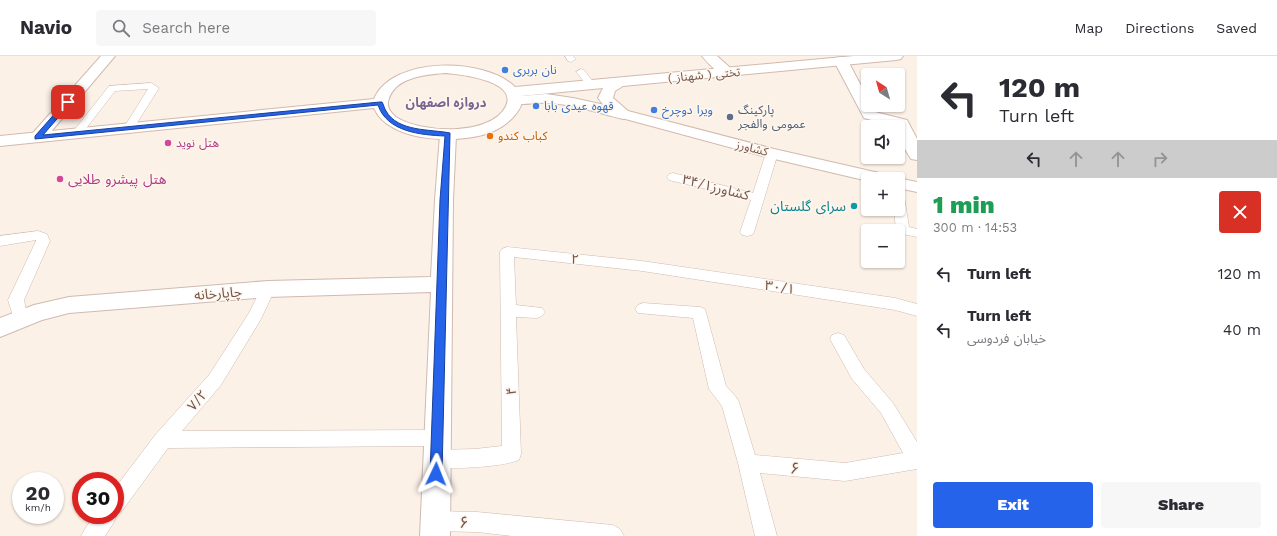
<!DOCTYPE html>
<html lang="en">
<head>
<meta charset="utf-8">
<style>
	body { margin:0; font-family:"Work Sans","Noto Sans Arabic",sans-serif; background:#f7f7f7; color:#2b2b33; height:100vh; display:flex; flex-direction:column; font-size:15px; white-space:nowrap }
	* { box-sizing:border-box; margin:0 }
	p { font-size:13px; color:#7c7c81 }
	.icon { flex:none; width:22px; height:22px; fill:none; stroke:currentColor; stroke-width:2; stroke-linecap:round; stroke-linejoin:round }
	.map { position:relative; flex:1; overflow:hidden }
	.panel { display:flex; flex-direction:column; background:#fff; width:360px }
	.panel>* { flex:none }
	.top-card { background:#fff; color:#2b2b33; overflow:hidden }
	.needle { width:26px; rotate:323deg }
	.controls { position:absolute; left:861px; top:12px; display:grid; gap:8px }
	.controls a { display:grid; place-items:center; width:44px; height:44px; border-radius:4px; background:#fff; box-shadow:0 1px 3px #0004; font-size:20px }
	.speed { position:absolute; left:12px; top:416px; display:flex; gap:8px; font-size:20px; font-weight:700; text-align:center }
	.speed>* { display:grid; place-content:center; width:52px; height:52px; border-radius:50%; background:#fff; box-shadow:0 1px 3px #0004; line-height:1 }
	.speed small { font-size:10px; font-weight:400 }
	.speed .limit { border:6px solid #d22; background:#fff; color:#111 }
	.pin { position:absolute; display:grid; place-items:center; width:34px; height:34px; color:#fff; margin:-17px; border-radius:8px; box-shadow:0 2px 6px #0006 }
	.me { position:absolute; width:44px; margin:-22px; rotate:2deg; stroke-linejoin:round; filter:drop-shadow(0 0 3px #0008) }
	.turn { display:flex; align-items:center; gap:14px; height:84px; padding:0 16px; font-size:18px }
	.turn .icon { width:52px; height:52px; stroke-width:2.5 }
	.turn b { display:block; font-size:28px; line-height:34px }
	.lanes { display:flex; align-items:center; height:38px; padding:0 16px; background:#0003; justify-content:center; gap:20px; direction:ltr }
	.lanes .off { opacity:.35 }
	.round { display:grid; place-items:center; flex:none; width:42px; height:42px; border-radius:4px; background:#f7f7f7 }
	.summary { display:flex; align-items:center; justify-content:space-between; height:68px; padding:0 16px }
	h1 { font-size:24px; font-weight:800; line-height:30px; color:#1e9e55 }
	.cta { display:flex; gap:8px; margin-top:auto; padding:8px 16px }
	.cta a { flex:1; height:46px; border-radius:4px; background:#2563eb; color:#fff; font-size:16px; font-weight:800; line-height:46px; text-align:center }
	.cta a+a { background:#f7f7f7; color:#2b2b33 }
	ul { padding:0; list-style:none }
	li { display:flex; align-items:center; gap:12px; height:56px; padding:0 16px }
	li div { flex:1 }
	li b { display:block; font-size:15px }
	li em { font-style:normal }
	header { display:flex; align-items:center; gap:24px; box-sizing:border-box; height:56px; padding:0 20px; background:#fff; border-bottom:1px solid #e1e1e2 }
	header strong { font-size:19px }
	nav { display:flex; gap:22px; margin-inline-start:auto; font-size:14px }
	.search { width:280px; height:36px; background:#f7f7f7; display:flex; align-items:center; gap:10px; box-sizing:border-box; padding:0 14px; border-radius:4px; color:#7c7c81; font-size:15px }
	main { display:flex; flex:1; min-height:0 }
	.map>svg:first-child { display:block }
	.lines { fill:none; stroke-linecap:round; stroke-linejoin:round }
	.lane-casing { stroke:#cfbab0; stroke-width:1 }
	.street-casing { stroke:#cfbab0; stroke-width:2 }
	.secondary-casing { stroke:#d2b9ae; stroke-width:2 }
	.lane { fill:#fff; fill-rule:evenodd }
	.street { fill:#fff; fill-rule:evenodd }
	.secondary { fill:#fff; fill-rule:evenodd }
	.route { fill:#2563eb; stroke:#184099 }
	.shop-dot { fill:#3f7fe0; stroke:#fef6ed; stroke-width:1.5 }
	.service-dot { fill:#5c6f8a; stroke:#fef6ed; stroke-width:1.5 }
	.food-dot { fill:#e8710a; stroke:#fef6ed; stroke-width:1.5 }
	.hotel-dot { fill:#d1479c; stroke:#fef6ed; stroke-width:1.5 }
	.culture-dot { fill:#0f9aa8; stroke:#fef6ed; stroke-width:1.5 }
	.labels { text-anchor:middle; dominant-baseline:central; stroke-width:3; stroke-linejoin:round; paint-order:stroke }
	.far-shop-label { font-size:12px; fill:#366cbe; stroke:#fef6ed; text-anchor:start }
	.far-street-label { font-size:12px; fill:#75554c; stroke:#fef6ed }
	.far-service-label { font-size:12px; fill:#4e5e75; stroke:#fef6ed; text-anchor:start }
	.far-food-label { font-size:12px; fill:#c56008; stroke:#fef6ed; text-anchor:start }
	.far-hotel-label { font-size:12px; fill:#b23c85; stroke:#fef6ed; text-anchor:start }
	.far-neighbourhood-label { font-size:13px; font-weight:bold; fill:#7c6491; stroke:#fef6ed }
	.hotel-label { font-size:14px; fill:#b23c85; stroke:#fef6ed; text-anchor:start }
	.street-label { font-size:14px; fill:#75554c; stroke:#fef6ed }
	.culture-label { font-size:14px; fill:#0d838f; stroke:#fef6ed; text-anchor:end }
	.near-street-label { font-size:17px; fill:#75554c; stroke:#fef6ed }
</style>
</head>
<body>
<header>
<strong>Navio</strong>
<div class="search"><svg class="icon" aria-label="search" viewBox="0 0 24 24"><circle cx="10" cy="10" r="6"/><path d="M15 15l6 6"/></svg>Search here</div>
<nav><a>Map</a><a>Directions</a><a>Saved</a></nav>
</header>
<main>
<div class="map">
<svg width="917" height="480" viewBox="0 0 917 480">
	<rect width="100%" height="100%" fill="#fcf1e7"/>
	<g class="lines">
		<defs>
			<path id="lane" d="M565,0H573L576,3L571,6L568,5Z
				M581,13L584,14L594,27L596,29L594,31H588L578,18L576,16Z
				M151,27L159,32L132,75H124L123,73L148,33L115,35L81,79H73L72,77L109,30Z
				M772,94L776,95L778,97L754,176L752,179L747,180L742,179L740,176L751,144L669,124L667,121L669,118L673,117L753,137L766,97L768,95Z
				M898,136L902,137L904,140L909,171L917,173V181L898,177L896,174L894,153H898Z
				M38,175L47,178L50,185L24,244L28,262L25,266L20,268L15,266L8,244L36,185V184L0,190V180Z
				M507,191L642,205L895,242L917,248V260L895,254L642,215L514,201L516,249L542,252L545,256L542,260L537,262L516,261L521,398L519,404C502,411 445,415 429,409L426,403L429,397L436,394L475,393L502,390L500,196L502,193Z
				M268,228L273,229L275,233L261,263L221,329L182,375L437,374L444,376L446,382L444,388L437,390L168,392L122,455L117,457L114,466L105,480H81L85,473L94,459H115V432L156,378L209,319L249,257L263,229Z
				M643,247L700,251L705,253L726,330L736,341L739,346L755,399L845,407L903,397L881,357L852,323L830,283L832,279L838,277L844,279L864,313L893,347L917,386V413L845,425L760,417L777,480H755L738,407L722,350L709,333L693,262L638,257L635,253L638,249Z
				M435,455L477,456L613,469L620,473L624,480H512L477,476L435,475L428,472L425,465L428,458Z"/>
			<path id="street" d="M101,0H115L44,84L38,86L32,84L30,81L32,78Z
				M702,0H717L736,17L734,20C723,23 709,9 702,0Z
				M841,1L846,2L848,5L868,43V49H871L875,56L907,64L917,83V104L911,103C905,94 898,81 898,71L864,62L834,5L836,2Z
				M546,38L573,42L623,53L628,55L631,58L628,61L623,63C598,57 573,48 547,47C535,46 522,50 510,47L508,44L510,41Z
				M448,74L454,76L456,79L453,144L450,480H420L431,236L268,241L69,257L42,264L0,281V262L34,249L69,241L268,225L431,221L435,144L440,79L442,76Z"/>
			<path id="secondary" d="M854,0H903L901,3L896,4L623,30L615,35L613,42L628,55L774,93L888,119L891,123H868V125L766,101L618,61L605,51L598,42L603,32L521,40C523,48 520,53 515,59C510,65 504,70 496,74C466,89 389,88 374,52L0,90V80L374,43C392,0 485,1 515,31ZM444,17C458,18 518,24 506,50C491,81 420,77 396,61C391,57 387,52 388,46C393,21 425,19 444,17Z
				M898,122L917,126V136L898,132V123H893Z"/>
		</defs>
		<use href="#lane" class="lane-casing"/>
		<use href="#street" class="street-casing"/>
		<use href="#secondary" class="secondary-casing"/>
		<use href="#lane" class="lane"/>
		<use href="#street" class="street"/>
		<use href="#secondary" class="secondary"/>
	</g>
	<path class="route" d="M68,44L70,45V48L43,79L380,46H382C384,49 384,52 386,55C398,76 430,73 450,77L442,418L440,422L436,423L432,422L430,418L440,144L445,80C421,79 387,76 378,49L35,83V80L66,45Z"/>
	<g class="shop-dot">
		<circle cx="505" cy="14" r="4"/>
		<circle cx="536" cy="50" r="4"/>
		<circle cx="654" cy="54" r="4"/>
	</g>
	<circle class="service-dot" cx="730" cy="61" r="4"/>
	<circle class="food-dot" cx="490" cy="80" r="4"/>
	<g class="hotel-dot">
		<circle cx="168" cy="87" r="4"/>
		<circle cx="60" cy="123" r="4"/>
	</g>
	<circle class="culture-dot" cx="854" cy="150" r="4"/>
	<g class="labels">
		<g class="far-shop-label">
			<text x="513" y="14">نان بربری</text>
			<text x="544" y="50">قهوه عیدی بابا</text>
			<text x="662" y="54">ویرا دوچرخ</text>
		</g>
		<g class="far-street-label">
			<text transform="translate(704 19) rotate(-5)">تختی ( شهناز )</text>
			<text transform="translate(752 92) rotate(14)">کشاورز</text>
		</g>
		<g class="far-service-label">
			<text x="738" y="54">پارکینگ<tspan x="738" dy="14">عمومی والفجر</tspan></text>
		</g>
		<g class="far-food-label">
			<text x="498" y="80">کباب کندو</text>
		</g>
		<g class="far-hotel-label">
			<text x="176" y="87">هتل نوید</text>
		</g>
		<g class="far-neighbourhood-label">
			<text x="446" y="46">دروازه اصفهان</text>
		</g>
		<g class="hotel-label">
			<text x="68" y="123">هتل پیشرو طلایی</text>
		</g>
		<g class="street-label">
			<text transform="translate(716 131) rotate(14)">کشاورز۳۴/۱</text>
			<text transform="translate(575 203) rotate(6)">۲</text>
			<text transform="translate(780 231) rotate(8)">۳۰/۱</text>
			<text transform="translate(218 237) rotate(-4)">چاپارخانه</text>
			<text transform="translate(511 335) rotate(-91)">۴</text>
			<text transform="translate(197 344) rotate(-49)">۷/۲</text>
		</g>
		<g class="culture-label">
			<text x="846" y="150">سرای گلستان</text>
		</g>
		<g class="near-street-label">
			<text transform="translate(795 412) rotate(6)">۶</text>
			<text transform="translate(464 466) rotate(1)">۶</text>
		</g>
	</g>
</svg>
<div class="controls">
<a><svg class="needle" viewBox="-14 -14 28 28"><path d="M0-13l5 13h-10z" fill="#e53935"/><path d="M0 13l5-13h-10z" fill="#7c7c81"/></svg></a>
<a><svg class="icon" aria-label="sound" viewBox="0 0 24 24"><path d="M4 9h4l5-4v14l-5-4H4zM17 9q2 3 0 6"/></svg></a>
<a>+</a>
<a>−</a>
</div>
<div class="speed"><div>20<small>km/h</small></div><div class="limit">30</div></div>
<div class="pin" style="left:68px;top:46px;background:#d93025"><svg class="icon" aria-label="arrive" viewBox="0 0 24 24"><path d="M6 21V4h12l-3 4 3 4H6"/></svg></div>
<svg class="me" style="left:436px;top:418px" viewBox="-20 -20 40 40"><path d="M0-17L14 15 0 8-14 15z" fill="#2563eb" stroke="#fff" stroke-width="4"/></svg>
</div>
<section class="panel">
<div class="top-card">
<div class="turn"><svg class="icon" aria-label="left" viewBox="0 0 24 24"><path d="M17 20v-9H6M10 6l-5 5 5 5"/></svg><div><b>120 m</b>Turn left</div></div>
<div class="lanes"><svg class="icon" aria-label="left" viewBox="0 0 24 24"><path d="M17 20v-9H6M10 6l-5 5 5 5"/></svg><svg class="icon off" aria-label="ahead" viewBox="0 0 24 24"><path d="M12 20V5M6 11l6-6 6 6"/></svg><svg class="icon off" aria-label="ahead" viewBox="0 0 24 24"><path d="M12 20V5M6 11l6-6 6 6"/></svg><svg class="icon off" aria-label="right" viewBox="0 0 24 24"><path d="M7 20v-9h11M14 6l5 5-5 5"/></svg></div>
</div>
<div class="summary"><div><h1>1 min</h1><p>300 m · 14:53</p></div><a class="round" style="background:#d93025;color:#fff"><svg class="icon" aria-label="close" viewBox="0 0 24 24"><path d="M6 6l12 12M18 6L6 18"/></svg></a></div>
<ul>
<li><svg class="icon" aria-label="left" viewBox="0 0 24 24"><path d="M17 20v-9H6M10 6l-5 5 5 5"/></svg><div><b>Turn left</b></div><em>120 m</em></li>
<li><svg class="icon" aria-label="left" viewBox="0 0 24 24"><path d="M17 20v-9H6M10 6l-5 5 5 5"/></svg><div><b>Turn left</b><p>خیابان فردوسی</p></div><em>40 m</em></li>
</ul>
<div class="cta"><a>Exit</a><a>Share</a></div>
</section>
</main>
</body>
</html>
